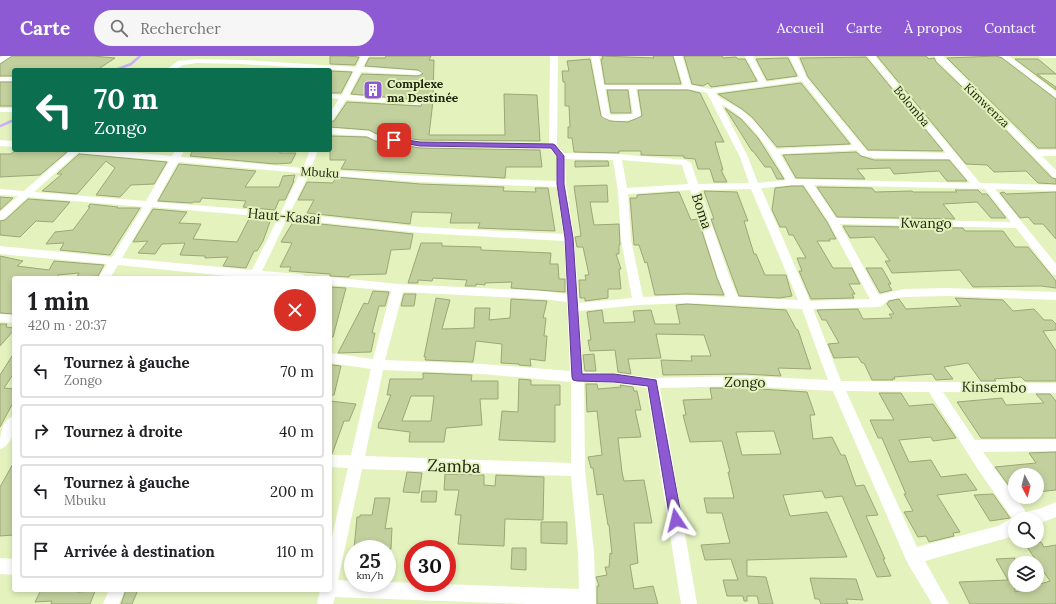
<!DOCTYPE html>
<html lang="fr">
<head>
<meta charset="utf-8">
<style>
	body { margin:0; font-family:Lora,serif; background:#f6f6f6; color:#202124; height:100vh; display:flex; flex-direction:column; font-size:15px; white-space:nowrap }
	* { box-sizing:border-box; margin:0 }
	p { font-size:13px; color:#757577 }
	.icon { flex:none; width:22px; height:22px; fill:none; stroke:currentColor; stroke-width:2; stroke-linecap:round; stroke-linejoin:round }
	.map { position:relative; flex:1; overflow:hidden }
	.drawer { position:absolute; left:12px; top:220px; width:320px; height:316px; display:flex; flex-direction:column; background:#fff; border-radius:4px; box-shadow:0 2px 6px #0003 }
	.drawer>* { flex:none }
	.top-card { position:absolute; left:12px; top:12px; width:320px; height:84px; border-radius:4px; box-shadow:0 2px 6px #0003; background:#0b6e4f; color:#fff; overflow:hidden }
	.needle { width:26px; rotate:173deg }
	.tools { position:absolute; left:1008px; top:412px; display:grid; gap:8px }
	.tools a { display:grid; place-items:center; width:36px; height:36px; border-radius:50%; background:#fff; box-shadow:0 2px 6px #0003; font-size:20px }
	.speed { position:absolute; left:344px; top:484px; display:flex; gap:8px; font-size:20px; font-weight:700; text-align:center }
	.speed>* { display:grid; place-content:center; width:52px; height:52px; border-radius:50%; background:#fff; box-shadow:0 2px 6px #0003; line-height:1 }
	.speed small { font-size:10px; font-weight:400 }
	.speed .limit { border:6px solid #d22; background:#fff; color:#111 }
	.pin { position:absolute; display:grid; place-items:center; width:34px; height:34px; color:#fff; margin:-17px; border-radius:8px; box-shadow:0 2px 6px #0006 }
	.me { position:absolute; width:44px; margin:-22px; rotate:350deg; stroke-linejoin:round; filter:drop-shadow(0 0 3px #0008) }
	.turn { display:flex; align-items:center; gap:14px; height:84px; padding:0 16px; font-size:18px }
	.turn .icon { width:52px; height:52px; stroke-width:2.5 }
	.turn b { display:block; font-size:28px; line-height:34px }
	.round { display:grid; place-items:center; flex:none; width:42px; height:42px; border-radius:21px; background:#f6f6f6 }
	.overview { display:flex; align-items:center; justify-content:space-between; height:68px; padding:0 16px }
	h1 { font-size:24px; font-weight:700; line-height:30px }
	ul { padding:0; list-style:none }
	li { display:flex; align-items:center; gap:12px; height:54px; margin:0 8px 6px; padding:0 8px; border:2px solid #e0e0e0; border-radius:4px }
	li div { flex:1 }
	li b { display:block; font-size:15px }
	li em { font-style:normal }
	header { display:flex; align-items:center; gap:24px; box-sizing:border-box; height:56px; padding:0 20px; background:#8d5ad3; color:#fff }
	header strong { font-size:19px }
	nav { display:flex; gap:22px; margin-inline-start:auto; font-size:14px }
	.search { width:280px; height:36px; background:#f6f6f6; display:flex; align-items:center; gap:10px; box-sizing:border-box; padding:0 14px; border-radius:22px; color:#757577; font-size:15px }
	.map>svg:first-child { display:block }
	.lines { fill:none; stroke-linecap:round; stroke-linejoin:round }
	.stream { stroke:#c9b0f7; stroke-width:2.5 }
	.building { fill:#c2d09d; stroke:#9aa776; fill-rule:evenodd }
	.street { fill:#fff; fill-rule:evenodd }
	.route { fill:#8d5ad3; stroke:#5c3a89 }
	.labels { text-anchor:middle; dominant-baseline:central; stroke-width:4; stroke-linejoin:round; paint-order:stroke }
	.far-poi-label { font-size:12px; font-weight:bold; fill:#202511; stroke:#e4f3be; text-anchor:start }
	.far-street-label { font-size:12px; fill:#202511; stroke:#e4f3be }
	.street-label { font-size:14px; fill:#202511; stroke:#e4f3be }
	.near-street-label { font-size:17px; fill:#202511; stroke:#e4f3be }
</style>
</head>
<body>
<header>
<strong>Carte</strong>
<div class="search"><svg class="icon" aria-label="search" viewBox="0 0 24 24"><circle cx="10" cy="10" r="6"/><path d="M15 15l6 6"/></svg>Rechercher</div>
<nav><a>Accueil</a><a>Carte</a><a>À propos</a><a>Contact</a></nav>
</header>
<div class="map">
<svg width="1056" height="548" viewBox="0 0 1056 548">
	<rect width="100%" height="100%" fill="#e4f3be"/>
	<g class="lines">
		<path class="stream" d="M115,14L131,8L140,0
			M0,70L14,64"/>
	</g>
	<path class="building" d="M12,0H93L115,2L97,14H14V20H0V8Z
		M330,0H346L359,1L355,9L330,8Z
		M386,0H431L429,4H434L433,45L429,79H505L504,38L537,39L540,85L420,84L377,78L369,74L330,71V66L334,65L347,46L421,50L422,47L417,44L351,38L362,18L418,20L423,18L418,14L365,10L369,2H385Z
		M602,0L654,2L653,0H673L681,28H605L601,3H603Z
		M684,0H722L723,2L736,1L738,3H745L757,25L711,31L708,27L703,30L692,28Z
		M877,0H926L929,3L934,2L936,6L987,55L1052,122L1056,123V128L1038,127L1026,115L994,116L987,109L966,108Z
		M996,0L1002,2L1056,43V92H1038L947,2Z
		M866,1L943,95L868,94L808,21L800,2Z
		M783,2H788L797,20L767,24L756,3Z
		M590,3L601,60L610,65L628,66L642,60L638,34H688L700,37L724,86H715L723,114H721L727,126H714L710,113H698L695,103L684,102V100L641,99V95H619V97L574,96L572,82H568V71H570L569,50H565V26H563L562,15H569L567,5Z
		M1015,3H1038L1056,18H1037L1056,31V34Z
		M330,15L352,16L341,37H330Z
		M0,26H14V50H0Z
		M801,27L850,88L777,91L752,61L742,53L718,38Z
		M607,34H628L631,57H611Z
		M725,52L741,63L758,82L784,123H777L771,111H765L753,95H752Z
		M330,80L367,81L375,85L420,92L540,94L542,111H506L505,122L341,113L346,104H330Z
		M16,94H44L67,96L40,119L0,121V98H11Z
		M193,94H280V97H296L291,107L275,108L190,100Z
		M856,96L861,100L874,104H949L967,125H947L939,115L894,118L890,112L857,113L865,123L796,122L783,99Z
		M79,98H80L167,106L154,128L131,129L120,141L96,139L115,112L106,105L77,138L42,135L62,118H57Z
		M575,105H608L609,110L575,111Z
		M179,108L256,115L245,131H279L283,120L295,119L293,125H294L285,144H279L275,154L243,151L246,145L202,142L200,146H194L192,147L158,145Z
		M336,121L420,128L504,131L503,135L536,136L535,132H548L555,175L478,172L480,167H450L452,157L412,156L410,168L307,157L314,144H298L307,126L333,127Z
		M607,129L608,146H590L594,169L619,168L620,189H619V198H616L621,213H619L621,233H608V242L585,245V242H580L579,224H586L585,219H589L583,191H577L575,181L581,180L574,130Z
		M792,130H803L827,166L836,183H829L830,185H817L833,212H852L860,228H849L855,238H852L854,242L811,243L799,215H802L797,202H806L793,179H789L786,171H780L772,154L775,132Z
		M817,131L872,132L875,136L912,135L913,136H957L955,134H978L982,138H987L1006,162H991L977,146L943,148L955,163L837,161Z
		M704,135L737,136L748,165H744L754,198H756L765,219H786L792,240L780,242L739,240L711,163H714Z
		M679,136L691,164L698,163L717,222L724,239L687,238L655,239L647,206L645,207L639,189H634L630,142H637V139Z
		M1004,136L1006,138L1056,136V183L1043,168H1034L1028,161L1020,162L1000,137Z
		M0,141L13,142L0,154Z
		M28,143L70,146L53,166L36,165L20,181L0,179V165L5,164Z
		M90,148L118,151L117,152H140L110,199L60,194L64,187L46,188L55,176L73,174L90,151H88Z
		M153,153L187,156L179,167L201,168L193,183L237,186L250,161L271,163L263,185L257,195H254L246,212L223,210L228,201L205,202V200L180,199L185,187L162,188L155,198L138,197L148,185L133,186Z
		M293,166H302L413,178L410,193L391,194L386,218L350,219L349,221L330,220V218L289,215L291,211H280L292,187L281,186Z
		M843,170L963,172L965,175H1003L1015,191H1028L1056,225V232L1041,230L973,231L960,214L892,217L885,205H890L874,181L850,182Z
		M421,187H442V190L481,191V194L551,197L550,208H558L559,223H565V236L511,232L512,226L485,227V229L476,228V230H465L467,224L433,222L432,225L418,224V227H408Z
		M0,200L23,205L17,210L49,214L54,205L104,209L98,220L77,221L79,217L58,219V222H14V258L0,257Z
		M866,212H882L891,228H888L892,234L880,237Z
		M330,231L346,232L333,281H330Z
		M373,235L389,236L385,250H379L372,277H375L371,296L338,297L364,247L368,248Z
		M404,238H416L414,250H401Z
		M436,242L450,244L442,273L474,272L475,252H490L489,264L510,262L511,243L547,245L543,262H546L544,280H547L545,305L530,303L531,310L519,309V308L501,307L502,288L476,285L473,306L425,304L426,301H424Z
		M955,242L1003,244L1013,255L1034,253L1044,264H1052L1056,268V274L1043,275L1056,295V325H1025L1021,321L994,323L996,325H981L968,307L944,311L953,323L936,324L932,318L894,321L895,323H892L893,324H872L864,307H862L858,301L834,302L828,288L839,287L826,264H822L817,254L858,253L863,263L892,262L889,258H894L887,248L889,245L899,243L906,253L961,250Z
		M687,248L786,254L796,273L798,274L811,313L778,312L781,320L744,318L663,319L661,304L692,305L691,300H711L704,279L656,278L661,302L628,303L631,318L618,316L615,294L590,295L588,284H591L587,256L602,254L604,267L633,266H635L633,255L651,254L655,268H680L676,249Z
		M0,268H7L6,271L14,272V274L0,290Z
		M14,297V317L4,332L14,333V345L0,371V319Z
		M594,298L596,315H585L583,299Z
		M332,309L341,310L334,339H330V313Z
		M423,317L472,319L471,325H498V343H480L482,369L446,372L444,386H409L410,376L378,372L379,366H380L391,339H387L390,323H423ZM411,340H434L431,365H402Z
		M519,323L531,324V329H560V349H555V386L499,384L502,355L518,356Z
		M586,328H597L598,333L621,331L620,329L633,331L634,335H637L641,354H635L641,381L618,382L622,416L624,425L644,424L652,467H634L638,507L630,509L634,533L653,530L658,548H597V530H599L596,521L607,519L605,511H609L610,497L612,498L609,469H608L603,438L597,439L593,412H591L588,401L602,399L597,355L587,356Z
		M710,332H744L807,336L815,359H810L813,383L832,381L841,399H845L856,430L864,429L878,459L866,460L885,503H883L891,520L877,521L842,440L825,442L822,435L783,439L790,460L827,456L847,501L747,504V520L766,521L773,548H759L757,540H747V545H744L743,540H727L723,524H738L731,503L705,504L701,489L730,487L722,457H707L704,442H734L728,416H730L722,385L690,386L683,359H686L683,344L712,343ZM774,375L781,398L742,399L736,376Z
		M879,337H901L909,350L933,348L956,382L933,385L931,381L899,384L909,406L931,404L941,421L966,418L977,434L937,439L960,476L953,477L954,480L929,486L926,480L918,481L904,456L913,455L904,438H906L882,382H878L870,364H894Z
		M1036,338H1050L1056,345V382H981L957,346L1002,342L1006,349L1044,347Z
		M330,345L356,348L349,365H344L332,398H330Z
		M1056,396V434L1037,436V419H1015V438L995,411L1036,407L1029,397Z
		M14,406V479L0,480V431Z
		M407,416L422,417L419,437L403,436Z
		M445,418L484,419V429L495,430L496,419L544,421L543,464L505,463L504,490L458,488L461,459H455L459,434H444Z
		M422,435H437L436,446H421Z
		M993,438L1010,462L990,465L974,439Z
		M375,442H390L385,473L392,472L391,493H354L357,461H360V459H372Z
		M541,466H567V488L541,487Z
		M1041,486L1044,491L1056,489V548H970L959,526L1008,524L996,503L1015,502V536L1050,525L1025,488Z
		M512,492H526V514L511,513Z
		M810,522L856,523L863,544L846,543L848,548H821L819,543H815Z
		M41,534H78L77,536L95,535L90,548H51L52,545L35,546Z
		M126,534H138L132,548H121Z"/>
	<g class="lines">
		<path class="street" d="M2,0H11L0,7V2Z
			M361,0H369L363,11L418,15L422,17L418,19L361,16L349,39L417,45L421,47L420,49L346,44L333,64H330V56L339,43L330,42V38L342,39L354,15L242,8L197,7L183,9L175,14H166L178,5L197,3L242,4L356,11Z
			M550,0H558L557,90L564,97L617,98L686,104L691,107L698,128L749,127L740,101L707,37L688,33H636L641,59C634,66 609,67 602,60L591,0H599L604,29H683L674,0H682L691,29L710,33L759,26L745,0H753L766,26L799,21L789,0H797L807,22L867,95L946,97L867,0H875L980,127L1056,129V135L995,133L1056,208V219L1052,218L1016,172L840,168L879,239L904,233L948,232L1056,236V244L948,240L904,241L888,244L882,250L878,251L813,253L841,325L1056,327V337L943,336L975,384L1056,383V395L983,396L1026,456L1039,453L1056,446V461L1037,468V463H1015V477L1007,482L925,505L949,548H932L907,506L833,335L744,330L660,332L697,548H681L647,332L614,327L584,326L585,414L594,496L596,548H527L335,541L333,548H317L320,534H330V489L348,412L330,411V399H351L371,313L330,307V297L373,303L391,235L330,229V222H327L330,221L398,228L542,235L567,238L564,185L421,177L287,163L262,215L300,218L304,219L306,222H247L118,209L110,222H98L107,208L0,198V190L112,201L143,151L28,141L4,163L0,164V156L18,140L0,139V133L24,135L71,94H108L172,100L176,94H184L181,101L303,112L310,94H318L311,113L420,120L556,125L557,100L550,93L420,91L375,84L367,80L330,78V72L369,75L377,79L420,85L549,87ZM802,25L853,89L776,93C766,79 755,64 741,54C734,49 718,42 715,37ZM605,33H629L633,58L610,59ZM721,48C751,63 770,95 786,124L758,127L748,101ZM857,94L861,99L874,102L950,103L970,127L795,123L780,98ZM79,96L80,97L169,105L146,145L34,136ZM565,103L613,104L618,135L621,184L632,242L579,247L574,182L566,128ZM622,104L682,109L688,128L627,132ZM178,106L300,117L281,156L156,146ZM309,118L420,126L557,131L563,178L421,171L290,157ZM792,129H804L828,165L870,243L810,245L761,132ZM814,129L985,133L1011,166L836,162ZM751,133L798,244L738,241L730,222L700,134ZM690,134L718,222L726,241L687,239L643,241L631,184L628,138ZM152,151L278,162L252,214L122,202ZM403,236L542,243L567,246L570,315L482,308L385,304ZM687,247L802,253L828,324L744,320L653,322L614,317L583,316L579,255L638,249ZM383,314L482,318L571,326V407L365,400ZM846,335L929,336L979,415L1012,462L998,470L917,491ZM362,413L571,420L578,496L579,533L387,526L353,527V525L338,524Z
			M935,0H943L1037,94H1056V100H1042L1056,114V122L1053,121L988,54L937,5Z
			M1001,0H1009L1056,36V42Z
			M1038,0H1056V2H1042Z
			M0,21H14V25H0Z
			M0,52H14V56H0Z
			M0,84L14,85V91L0,90Z
			M0,258L14,259V267L0,266Z
			M14,360C14,373 14,388 0,393C0,381 0,365 14,360Z
			M0,502L14,503V519L0,518Z
			M109,534H125L119,548H103Z"/>
	</g>
	<path class="route" d="M394,82L420,86L553,88L555,89L564,100V128L573,182L582,318H614L656,324L682,464L680,467L676,469L672,467L670,464L648,330L614,326L577,325L573,324L572,321L565,182L557,128V100L551,92L420,90L391,85V83Z"/>
	<defs>
		<symbol id="building-square" viewBox="-11 -11 22 22"><rect x="-9" y="-9" width="18" height="18" rx="4" fill="#8d5ad3" stroke="#e4f3be"/><path d="M-4-6H4V6H1V3H-1V6H-4ZM-2.5-4.3h1.7v1.8h-1.7ZM.8-4.3h1.7v1.8H.8ZM-2.5-1h1.7V.8h-1.7ZM.8-1h1.7V.8H.8Z" fill="#fff"/></symbol>
	</defs>
	<g fill-rule="evenodd">
		<use href="#building-square" x="362" y="23" width="22" height="22"/>
	</g>
	<g class="labels">
		<g class="far-poi-label">
			<text x="387" y="27">Complexe<tspan x="387" dy="14">ma Destinée</tspan></text>
		</g>
		<g class="far-street-label">
			<text transform="translate(987 49) rotate(44)">Kimwenza</text>
			<text transform="translate(912 50) rotate(50)">Bolomba</text>
			<text transform="translate(320 116) rotate(4)">Mbuku</text>
		</g>
		<g class="street-label">
			<text transform="translate(702 155) rotate(72)">Boma</text>
			<text transform="translate(284 160) rotate(5)">Haut-Kasai</text>
			<text transform="translate(926 167) rotate(1)">Kwango</text>
			<text transform="translate(745 326) rotate(1)">Zongo</text>
			<text transform="translate(994 331) rotate(1)">Kinsembo</text>
		</g>
		<g class="near-street-label">
			<text transform="translate(454 410) rotate(2)">Zamba</text>
		</g>
	</g>
</svg>
<div class="tools">
<a><svg class="needle" viewBox="-14 -14 28 28"><path d="M0-13l5 13h-10z" fill="#e53935"/><path d="M0 13l5-13h-10z" fill="#757577"/></svg></a>
<a><svg class="icon" aria-label="search" viewBox="0 0 24 24"><circle cx="10" cy="10" r="6"/><path d="M15 15l6 6"/></svg></a>
<a><svg class="icon" aria-label="layers" viewBox="0 0 24 24"><path d="M12 4l9 5-9 5-9-5zM3 14l9 5 9-5"/></svg></a>
</div>
<div class="speed"><div>25<small>km/h</small></div><div class="limit">30</div></div>
<div class="pin" style="left:394px;top:84px;background:#d93025"><svg class="icon" aria-label="arrive" viewBox="0 0 24 24"><path d="M6 21V4h12l-3 4 3 4H6"/></svg></div>
<svg class="me" style="left:676px;top:464px" viewBox="-20 -20 40 40"><path d="M0-17L14 15 0 8-14 15z" fill="#8d5ad3" stroke="#fff" stroke-width="4"/></svg>
<div class="top-card">
<div class="turn"><svg class="icon" aria-label="left" viewBox="0 0 24 24"><path d="M17 20v-9H6M10 6l-5 5 5 5"/></svg><div><b>70 m</b>Zongo</div></div>
</div>
<section class="drawer">
<div class="overview"><div><h1>1 min</h1><p>420 m · 20:37</p></div><a class="round" style="background:#d93025;color:#fff"><svg class="icon" aria-label="close" viewBox="0 0 24 24"><path d="M6 6l12 12M18 6L6 18"/></svg></a></div>
<ul>
<li><svg class="icon" aria-label="left" viewBox="0 0 24 24"><path d="M17 20v-9H6M10 6l-5 5 5 5"/></svg><div><b>Tournez à gauche</b><p>Zongo</p></div><em>70 m</em></li>
<li><svg class="icon" aria-label="right" viewBox="0 0 24 24"><path d="M7 20v-9h11M14 6l5 5-5 5"/></svg><div><b>Tournez à droite</b></div><em>40 m</em></li>
<li><svg class="icon" aria-label="left" viewBox="0 0 24 24"><path d="M17 20v-9H6M10 6l-5 5 5 5"/></svg><div><b>Tournez à gauche</b><p>Mbuku</p></div><em>200 m</em></li>
<li><svg class="icon" aria-label="arrive" viewBox="0 0 24 24"><path d="M6 21V4h12l-3 4 3 4H6"/></svg><div><b>Arrivée à destination</b></div><em>110 m</em></li>
</ul>
</section>
</div>
</body>
</html>
